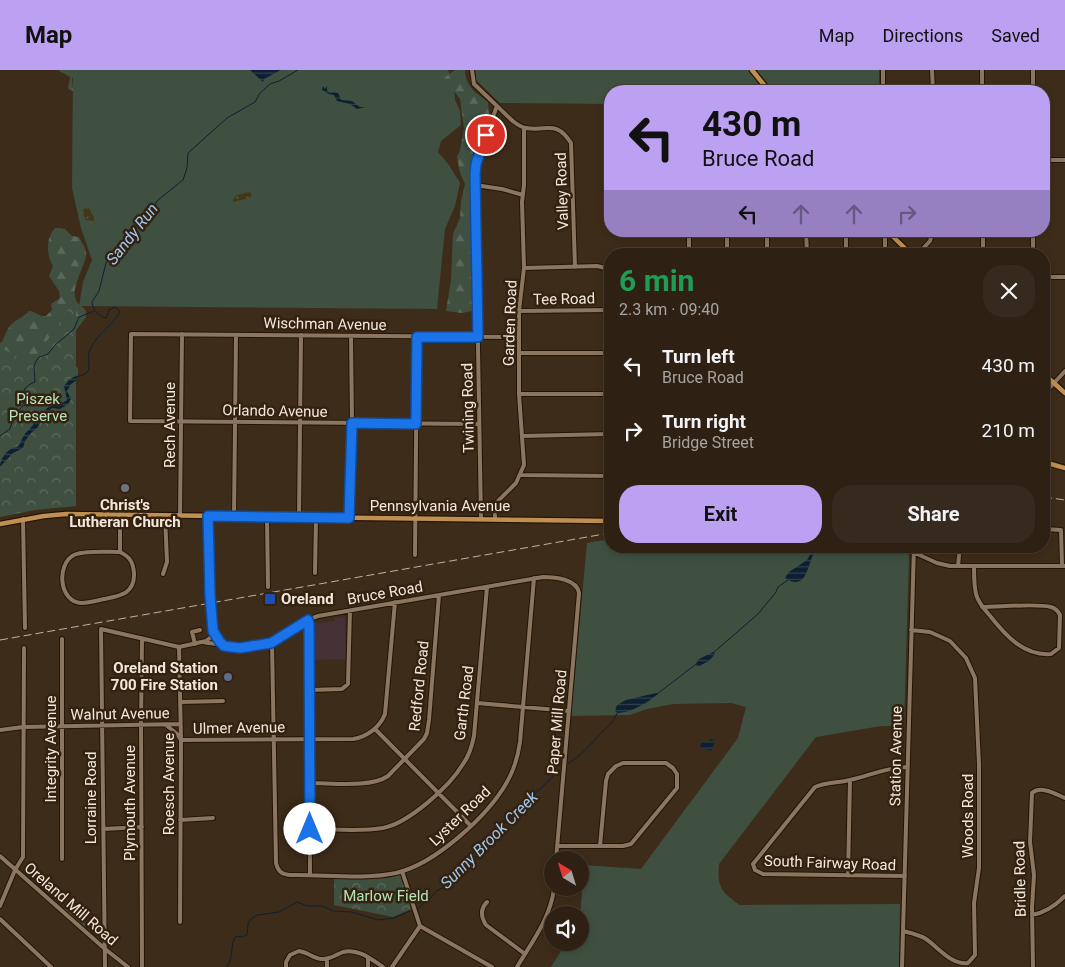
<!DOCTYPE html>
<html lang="en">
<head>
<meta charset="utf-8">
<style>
	body { margin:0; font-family:Roboto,sans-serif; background:#36291d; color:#f1f3f6; height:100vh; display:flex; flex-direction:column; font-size:19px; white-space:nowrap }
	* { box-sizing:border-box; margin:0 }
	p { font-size:16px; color:#a7a3a0 }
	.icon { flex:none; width:28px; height:28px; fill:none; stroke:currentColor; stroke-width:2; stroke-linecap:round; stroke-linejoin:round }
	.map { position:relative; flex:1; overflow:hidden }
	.details { position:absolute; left:604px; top:178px; width:446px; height:305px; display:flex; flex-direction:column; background:#2e2114; border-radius:20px; box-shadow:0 2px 8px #0003,0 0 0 1px #493e34 }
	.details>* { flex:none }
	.guide { position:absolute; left:604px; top:15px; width:446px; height:152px; border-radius:20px; box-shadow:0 2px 8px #0003,0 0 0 1px #493e34; background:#bca0f2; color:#111; overflow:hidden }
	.needle { width:32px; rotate:322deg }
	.fabs { position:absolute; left:544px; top:781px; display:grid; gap:10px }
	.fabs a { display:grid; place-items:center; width:45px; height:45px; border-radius:50%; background:#2e2114; box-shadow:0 2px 8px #0003,0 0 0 1px #493e34; font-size:25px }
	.pin { position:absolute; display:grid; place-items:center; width:42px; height:42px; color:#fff; margin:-21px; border:2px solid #fff; border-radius:50%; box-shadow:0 1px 5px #0007 }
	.me { position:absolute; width:55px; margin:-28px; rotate:0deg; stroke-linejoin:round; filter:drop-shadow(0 0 4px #0008) }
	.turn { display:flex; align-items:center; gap:18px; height:105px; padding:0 15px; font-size:22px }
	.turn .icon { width:65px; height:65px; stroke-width:2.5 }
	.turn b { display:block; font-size:35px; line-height:42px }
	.lanes { display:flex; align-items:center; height:48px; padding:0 15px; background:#0003; justify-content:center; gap:25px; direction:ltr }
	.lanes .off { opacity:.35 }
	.round { display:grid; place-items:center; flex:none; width:52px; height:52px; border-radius:20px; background:#36291d }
	.overview { display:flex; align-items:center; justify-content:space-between; height:85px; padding:0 15px }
	h1 { font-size:30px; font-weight:700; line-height:38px; color:#1e9e55 }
	.primary-button { display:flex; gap:10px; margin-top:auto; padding:10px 15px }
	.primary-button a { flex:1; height:58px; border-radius:20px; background:#bca0f2; color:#111; font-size:20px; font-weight:700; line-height:58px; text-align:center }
	.primary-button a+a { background:#36291d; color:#f1f3f6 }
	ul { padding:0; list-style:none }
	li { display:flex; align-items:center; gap:15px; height:65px; padding:0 15px }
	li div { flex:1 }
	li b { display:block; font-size:19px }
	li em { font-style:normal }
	header { display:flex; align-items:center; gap:30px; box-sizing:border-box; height:70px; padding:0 25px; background:#bca0f2; color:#111 }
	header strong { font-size:24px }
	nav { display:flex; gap:28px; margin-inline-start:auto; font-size:18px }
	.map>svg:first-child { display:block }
	.commercial { fill:#463236 }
	.green { fill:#3f5041 }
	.forest { fill:url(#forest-firs) }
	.sand { fill:url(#sand-dots) }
	.park { fill:url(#park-crowns) }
	.water { fill:url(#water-rules) }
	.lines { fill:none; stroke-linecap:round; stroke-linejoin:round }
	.stream { stroke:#0c2032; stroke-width:1 }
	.minor-casing { stroke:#251404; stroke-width:6 }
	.major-casing { stroke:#251404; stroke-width:7 }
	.minor { stroke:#8b7662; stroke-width:4 }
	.major { stroke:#c09052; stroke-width:4.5 }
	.rail { stroke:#bfb1a4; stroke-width:1; stroke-dasharray:8 4; stroke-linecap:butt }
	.minor-bridge-casing { stroke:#251404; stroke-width:6; stroke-linecap:butt }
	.minor-bridge { stroke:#8b7662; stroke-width:4 }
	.route-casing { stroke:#114b97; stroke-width:12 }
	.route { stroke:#1a73e8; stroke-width:9 }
	.worship-dot { fill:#6b7280; stroke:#342211; stroke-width:2 }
	.transit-dot { fill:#1a4fb4; stroke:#342211; stroke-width:2 }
	.service-dot { fill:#5c6f8a; stroke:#342211; stroke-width:2 }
	.labels { text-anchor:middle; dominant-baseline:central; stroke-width:5; stroke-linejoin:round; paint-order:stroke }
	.street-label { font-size:15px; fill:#f3e7dc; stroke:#342211 }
	.park-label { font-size:15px; fill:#b5e3ba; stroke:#342211 }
	.poi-label { font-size:15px; font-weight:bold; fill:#f3e7dc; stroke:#342211 }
	.water-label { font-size:16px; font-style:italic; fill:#9ec7f1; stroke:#342211 }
</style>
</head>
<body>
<header>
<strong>Map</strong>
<nav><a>Map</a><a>Directions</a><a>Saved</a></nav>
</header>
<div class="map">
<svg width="1065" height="897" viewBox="0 0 1065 897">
	<defs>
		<pattern id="forest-firs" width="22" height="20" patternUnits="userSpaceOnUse" patternTransform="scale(1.25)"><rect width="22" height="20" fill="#3f5041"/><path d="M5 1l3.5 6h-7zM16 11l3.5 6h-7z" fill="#5b695c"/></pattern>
		<pattern id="sand-dots" width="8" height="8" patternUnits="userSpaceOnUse" patternTransform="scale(1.25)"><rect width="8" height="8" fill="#403817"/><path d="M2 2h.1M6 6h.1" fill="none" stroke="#5c5538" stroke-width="1.8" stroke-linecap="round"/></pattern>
		<pattern id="park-crowns" width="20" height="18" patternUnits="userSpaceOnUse" patternTransform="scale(1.25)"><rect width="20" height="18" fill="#3f5041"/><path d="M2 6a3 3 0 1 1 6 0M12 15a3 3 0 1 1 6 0" fill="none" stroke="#5b695c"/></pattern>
		<pattern id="water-rules" width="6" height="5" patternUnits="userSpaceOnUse" patternTransform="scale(1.25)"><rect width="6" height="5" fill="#0c2032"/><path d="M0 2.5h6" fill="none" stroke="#30404f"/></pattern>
	</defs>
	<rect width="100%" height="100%" fill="#3e2c1a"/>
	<path class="commercial" d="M345,547L346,589L314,590V553L335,551V548Z"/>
	<path class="green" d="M73,0H448L454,14L455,30L460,41L461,55L441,71L438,82L449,95L460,113L455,136L445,159L437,239L79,236L83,212L92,190L81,158L72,118Z
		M475,0H879V21H610V34L500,33L476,10Z
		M610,469V476H906L909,487L904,656H881L816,667L719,794C717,817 721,822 740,835L900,834L899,897H551L566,873L580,872V848L584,795L641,799L738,668L746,637L731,633L673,634L647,639L630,645L571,646L587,473Z"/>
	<path class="forest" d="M58,0H88L82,6L72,8L73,21L68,19L70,7Z
		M455,0H465C465,16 476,23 488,32L489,44L473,79L472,241L462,243L446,241L451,210L453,164L460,148L461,131L465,114L460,103L457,87L460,80L464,58L460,29L444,8Z
		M55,158L65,159L72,166L79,167C81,171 85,177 86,182C88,193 68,219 77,232C80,236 84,237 86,241V247L74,263V295L78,298V305L0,351V273L2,272C5,266 7,258 12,254C17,249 24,247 29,241C35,241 39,247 46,246L52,240L51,234L60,228L59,221L49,206L53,196C46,184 46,168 55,158Z"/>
	<path class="sand" d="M250,122L252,125L249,128L233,132V129L237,125Z
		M88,136L94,147V151L86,150L82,141Z"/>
	<path class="park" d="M76,228V436L35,440L0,447V277L31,294Z
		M401,803L411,839L393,847L334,835V807L367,808Z
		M67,835L84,836L85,857L64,839Z"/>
	<path class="water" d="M250,0H281L264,9L263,12Z
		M323,16L325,19L327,16V20L330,23L333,22L338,23L341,30L352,31L360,37H365L357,39L350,34L337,31L334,25L329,24L322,20Z
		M76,306L77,310L71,314L67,321L71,329L68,334L60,339L52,338L45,345L37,358L32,362L25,371L23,378L13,383L0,397C0,389 6,381 13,378C15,377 18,377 19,375C21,373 21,370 23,367C26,361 32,358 35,352C39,345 49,333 59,335L67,330L64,316L70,309Z
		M815,476H818C807,489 809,524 785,508L789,502L807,490Z
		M713,582L715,584L709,591L699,596L695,595L699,589Z
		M656,623L658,624C647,633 632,642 618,643L615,641L617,635L626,630Z
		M710,669L715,671L711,681L700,677L702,671L708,673Z"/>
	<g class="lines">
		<path class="stream" d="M76,307C97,303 85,294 90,280C96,264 113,256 120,242L119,240L115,237L109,240L106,248C98,246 93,240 92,232L99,221L106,193L124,170L146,148L158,130L183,110L187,98L188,83L227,48L255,32L260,23L270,14L279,11L298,0
			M0,366L10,359L14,345L23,336C24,323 20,318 35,312L34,296L36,291L39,287L48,284L55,275L74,259L79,247L94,241
			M713,583L758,544L776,522L778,517L788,510
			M657,624L695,595
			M568,694C583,683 588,678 600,664C607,657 614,653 617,643
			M417,839L431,828L436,821L444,817L449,808L467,796L496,764L509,748L560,700
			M227,897C234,886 230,873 236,866L242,867L247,865L248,854L250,850L257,845L279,842L297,832L307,836H323L333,841L352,842L378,850L394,848L410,841"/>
		<defs>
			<path id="minor" d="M472,0L474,14L497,36L481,79L475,104L481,449
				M932,0L933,21
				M982,0V21
				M883,21V0
				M1033,21V0
				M497,36C505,43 515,56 526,58C547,62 556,49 571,73L575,197
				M1044,90H1065
				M475,115L502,119L523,125
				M689,161V184
				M727,161V184
				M767,161V184
				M806,161L807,184
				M846,161V184
				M983,161V184
				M1033,161V184
				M885,184V161
				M918,184L930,171L933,161
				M524,198L597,196L610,199
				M1044,207H1065
				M519,241L610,240
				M519,283H610
				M519,324H610
				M1044,324L1065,301
				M479,354L130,351L131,264L519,267
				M522,366L610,364
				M521,405L610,406
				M481,435C491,435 496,439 495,449
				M492,437L516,413L524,395L519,324V241L524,198L522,132L524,115V58
				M180,445L182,264
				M208,446L210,525
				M299,446L301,265
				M234,447L236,265
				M267,447L268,517
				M349,448L352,353L351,266
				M23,449L25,558
				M608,451L610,431
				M1044,459L1061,460L1062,496
				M120,482C130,487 133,492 134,503C135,524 120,526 104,529C96,531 88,533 81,533C59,532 56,494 74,485C84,480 108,482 120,482Z
				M120,482V444
				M913,482L937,493L950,496H1065
				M415,485L417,267
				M958,496L960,476
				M974,497C974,505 974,515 976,524C978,533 985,540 991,547C1006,566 1024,586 1051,584L1059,578L1060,545C1058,541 1055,538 1051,537C1037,533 999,537 982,537
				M315,503L316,447
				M163,504L167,492L165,445
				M211,539L213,561L222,574
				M308,550L309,555L310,805
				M203,572C230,576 257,583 282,568C294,560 304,550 318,546L543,507C555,507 577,509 579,523L556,790
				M272,573L276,793C278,801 281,804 289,805C322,804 364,810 396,803C435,794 488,746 507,712C514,700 518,686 520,672L534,508
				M195,574L192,562L200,560
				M179,577L181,670L180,852
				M310,620L342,619L348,614L350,541
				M180,632L223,631
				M477,633L569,641
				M166,655L177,664L181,670L353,669C367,667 380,657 385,644L395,532
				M375,659L470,755
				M0,660L23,657L180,654
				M310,713C332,713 371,718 388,706L424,669L427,663L429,650L439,525
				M180,750L213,748
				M103,759L142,757
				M310,759C334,759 360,762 383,758C409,753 450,716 463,694C469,686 472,676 474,666L487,517
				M557,776H623L631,774L677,718V704L673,698L666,693H623L616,696L608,704L606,711L600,776
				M0,786L105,879L128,897
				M62,789V569
				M402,801L420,856
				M848,806L850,710
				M905,806L763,804L755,800L753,794L815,717C826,712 838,713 850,710C869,706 887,697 907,697
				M487,832C480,839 481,847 486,855L525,884
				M0,836L15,800L23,787L24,578
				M1032,845C1045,843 1056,835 1065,826
				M0,849L51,897
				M420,856L492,897
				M903,861C911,863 920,865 926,869C939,878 951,895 968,893L975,885L974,833L979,798V694L975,608L966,588L950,571L930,562L911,560
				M327,889V897
				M105,897L101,559L179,577L206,571L211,567L213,561
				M142,897L141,655L142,568
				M286,897V892L290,885L299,881C307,882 313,888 321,889C330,890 335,885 343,882C358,878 371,889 383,897
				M368,897V887
				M392,897L420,856
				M517,897C532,872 551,847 554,818
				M902,897L914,476
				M1033,897L1032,837L1034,805L1030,772L1032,723C1040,715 1056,724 1065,728"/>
			<path id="major" d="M752,0L769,21
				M887,161L911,184
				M1044,304L1065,323
				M1044,392L1065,398
				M0,454L44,446L66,444L610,451"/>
		</defs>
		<use href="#minor" class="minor-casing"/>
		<use href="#major" class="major-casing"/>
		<use href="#minor" class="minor"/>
		<use href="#major" class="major"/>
		<path class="rail" d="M1044,427L1065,430
			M0,570L610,463"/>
		<defs>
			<path id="minor-bridge" d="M210,525L211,539"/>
		</defs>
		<use href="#minor-bridge" class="minor-bridge-casing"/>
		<use href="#minor-bridge" class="minor-bridge"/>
	</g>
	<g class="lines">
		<defs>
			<path id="route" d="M310,759L309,554L308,550L271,573L240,578L224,576L220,572L213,561L210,525L208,446L349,448L352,353L416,354L417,267H478L475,104L476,94L486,65"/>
		</defs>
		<use href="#route" class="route-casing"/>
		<use href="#route" class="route"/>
	</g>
	<circle class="worship-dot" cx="125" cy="418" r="5"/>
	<rect class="transit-dot" x="264" y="523" width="12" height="12" rx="2.5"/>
	<circle class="service-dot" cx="228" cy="607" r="5"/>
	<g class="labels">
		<g class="street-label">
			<text transform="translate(562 121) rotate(-92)">Valley Road</text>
			<text transform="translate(564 229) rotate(-1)">Tee Road</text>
			<text transform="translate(510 253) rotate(-88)">Garden Road</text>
			<text transform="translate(325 254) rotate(1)">Wischman Avenue</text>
			<text transform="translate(468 338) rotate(-91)">Twining Road</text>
			<text transform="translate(275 341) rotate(1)">Orlando Avenue</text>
			<text transform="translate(170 355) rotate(-90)">Rech Avenue</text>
			<text x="440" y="436">Pennsylvania Avenue</text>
			<text transform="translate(385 523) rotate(-10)">Bruce Road</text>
			<text transform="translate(419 616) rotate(-84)">Redford Road</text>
			<text transform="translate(464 633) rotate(-83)">Garth Road</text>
			<text transform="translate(120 644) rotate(-1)">Walnut Avenue</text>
			<text transform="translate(557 652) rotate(-85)">Paper Mill Road</text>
			<text transform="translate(239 658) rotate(-1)">Ulmer Avenue</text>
			<text transform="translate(51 679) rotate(-90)">Integrity Avenue</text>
			<text transform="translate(896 686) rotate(-89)">Station Avenue</text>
			<text transform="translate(169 714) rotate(-90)">Roesch Avenue</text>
			<text transform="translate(91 728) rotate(-90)">Lorraine Road</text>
			<text transform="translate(130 733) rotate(-90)">Plymouth Avenue</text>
			<text transform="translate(460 746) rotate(-44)">Lyster Road</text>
			<text transform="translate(968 746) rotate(-90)">Woods Road</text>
			<text transform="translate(830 793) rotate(2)">South Fairway Road</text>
			<text transform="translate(1020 809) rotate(-91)">Bridle Road</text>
			<text transform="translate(71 834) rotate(41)">Oreland Mill Road</text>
		</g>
		<g class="park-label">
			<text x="38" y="329">Piszek<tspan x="38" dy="17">Preserve</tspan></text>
			<text x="386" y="826">Marlow Field</text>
		</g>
		<g class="poi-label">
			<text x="125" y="435">Christ's<tspan x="125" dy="17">Lutheran Church</tspan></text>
			<text x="281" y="529" text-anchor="start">Oreland</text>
			<text x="218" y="598" text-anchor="end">Oreland Station<tspan x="218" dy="17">700 Fire Station</tspan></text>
		</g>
		<g class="water-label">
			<text transform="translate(132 164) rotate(-52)">Sandy Run</text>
			<text transform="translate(489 770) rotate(-45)">Sunny Brook Creek</text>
		</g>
	</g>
</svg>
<div class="fabs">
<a><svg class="needle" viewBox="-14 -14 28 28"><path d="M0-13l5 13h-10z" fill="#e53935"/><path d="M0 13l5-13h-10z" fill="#a7a3a0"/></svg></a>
<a><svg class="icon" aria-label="sound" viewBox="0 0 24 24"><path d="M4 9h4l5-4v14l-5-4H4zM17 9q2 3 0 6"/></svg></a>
</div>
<div class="pin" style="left:486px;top:65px;background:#d93025"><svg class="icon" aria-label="arrive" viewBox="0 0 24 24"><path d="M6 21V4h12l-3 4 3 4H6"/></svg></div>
<svg class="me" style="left:310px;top:759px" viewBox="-20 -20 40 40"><circle r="19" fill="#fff"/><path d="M0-13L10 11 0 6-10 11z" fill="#1a73e8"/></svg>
<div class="guide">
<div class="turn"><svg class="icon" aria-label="left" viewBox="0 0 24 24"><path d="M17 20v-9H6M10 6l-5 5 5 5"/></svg><div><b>430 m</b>Bruce Road</div></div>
<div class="lanes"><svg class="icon" aria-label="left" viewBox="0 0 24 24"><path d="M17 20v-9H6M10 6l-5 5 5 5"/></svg><svg class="icon off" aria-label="ahead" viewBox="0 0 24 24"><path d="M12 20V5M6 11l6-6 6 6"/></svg><svg class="icon off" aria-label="ahead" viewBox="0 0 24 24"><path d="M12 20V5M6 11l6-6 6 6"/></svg><svg class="icon off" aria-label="right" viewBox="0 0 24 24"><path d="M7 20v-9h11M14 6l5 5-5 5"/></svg></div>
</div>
<section class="details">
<div class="overview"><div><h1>6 min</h1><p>2.3 km · 09:40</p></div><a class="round"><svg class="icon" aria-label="close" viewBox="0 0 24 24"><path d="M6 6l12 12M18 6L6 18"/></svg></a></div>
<ul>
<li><svg class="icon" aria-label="left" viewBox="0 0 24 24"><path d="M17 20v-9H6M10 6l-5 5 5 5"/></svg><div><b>Turn left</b><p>Bruce Road</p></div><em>430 m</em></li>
<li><svg class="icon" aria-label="right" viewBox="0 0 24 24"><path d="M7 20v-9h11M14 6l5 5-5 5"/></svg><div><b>Turn right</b><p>Bridge Street</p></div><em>210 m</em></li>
</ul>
<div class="primary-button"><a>Exit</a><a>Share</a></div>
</section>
</div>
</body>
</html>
